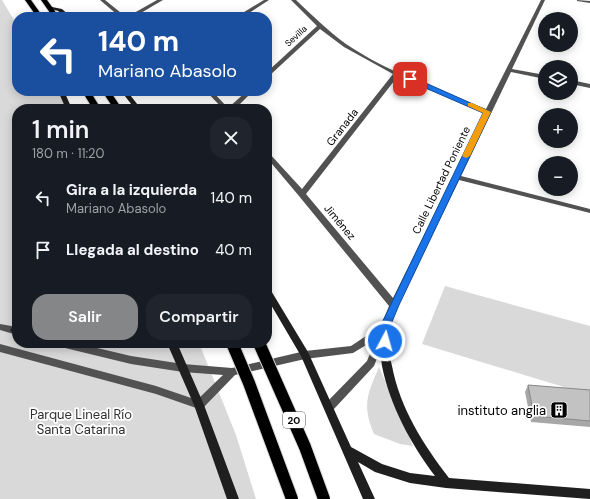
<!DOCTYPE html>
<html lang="es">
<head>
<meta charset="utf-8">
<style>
	body { margin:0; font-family:"DM Sans",sans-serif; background:#20242c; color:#f1f3f6; height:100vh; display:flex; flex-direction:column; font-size:15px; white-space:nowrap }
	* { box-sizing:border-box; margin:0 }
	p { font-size:13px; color:#9ea1a6 }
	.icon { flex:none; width:22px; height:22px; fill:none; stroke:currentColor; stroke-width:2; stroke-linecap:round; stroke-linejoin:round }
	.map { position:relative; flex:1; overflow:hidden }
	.sheet { position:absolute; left:12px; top:104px; width:260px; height:244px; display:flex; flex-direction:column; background:#171b24; border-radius:16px; box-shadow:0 2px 10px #0003 }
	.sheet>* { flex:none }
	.top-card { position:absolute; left:12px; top:12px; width:260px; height:84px; border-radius:16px; box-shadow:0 2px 10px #0003; background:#1a4fa0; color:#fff; overflow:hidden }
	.controls { position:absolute; left:538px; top:12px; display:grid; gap:8px }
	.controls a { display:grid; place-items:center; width:40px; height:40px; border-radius:50%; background:#171b24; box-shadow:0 2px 10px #0003; font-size:20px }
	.pin { position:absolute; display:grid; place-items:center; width:34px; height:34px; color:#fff; margin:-17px; border-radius:8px; box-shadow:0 2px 6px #0006 }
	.me { position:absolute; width:44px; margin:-22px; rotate:6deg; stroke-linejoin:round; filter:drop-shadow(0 0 3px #0008) }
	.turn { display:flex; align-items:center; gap:14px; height:84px; padding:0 20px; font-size:18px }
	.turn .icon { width:52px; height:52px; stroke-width:2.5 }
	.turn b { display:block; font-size:28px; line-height:34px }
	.round { display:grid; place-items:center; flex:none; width:42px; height:42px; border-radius:16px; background:#20242c }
	.head { display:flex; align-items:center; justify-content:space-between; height:68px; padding:0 20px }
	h1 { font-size:24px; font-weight:600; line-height:30px }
	.primary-button { display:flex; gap:8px; margin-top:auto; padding:8px 20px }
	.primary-button a { flex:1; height:46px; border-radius:16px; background:#858687; color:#fff; font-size:16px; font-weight:600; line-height:46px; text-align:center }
	.primary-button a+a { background:#20242c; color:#f1f3f6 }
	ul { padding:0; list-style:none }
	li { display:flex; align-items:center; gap:12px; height:52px; padding:0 20px }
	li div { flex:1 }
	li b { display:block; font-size:15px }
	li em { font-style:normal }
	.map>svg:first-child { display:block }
	.green { fill:#d9d9d9 }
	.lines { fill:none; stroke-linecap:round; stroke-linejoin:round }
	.primary-casing { stroke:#dbdbdb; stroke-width:2 }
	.street { fill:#525252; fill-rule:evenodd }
	.secondary { fill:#1f1f1f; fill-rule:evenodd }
	.primary { fill:#000; fill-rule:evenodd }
	.primary-bridge-casing { stroke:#dbdbdb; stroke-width:14; stroke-linecap:butt }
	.primary-bridge { stroke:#000; stroke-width:12 }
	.wall { fill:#a7a7a7 }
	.building { fill:#c2c2c2; stroke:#888 }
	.route { fill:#1a73e8; stroke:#114b97 }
	.slow { fill:#f59e0b }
	.labels { text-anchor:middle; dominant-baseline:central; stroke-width:3.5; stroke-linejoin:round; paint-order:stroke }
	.far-street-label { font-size:9px; fill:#000; stroke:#fff }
	.shield { fill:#fff; stroke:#4c4c4c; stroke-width:1 }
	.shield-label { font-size:10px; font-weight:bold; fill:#000 }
	.street-label { font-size:11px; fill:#000; stroke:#fff }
	.near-poi-label { font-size:13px; fill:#000; stroke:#fff; text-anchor:end }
	.near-park-label { font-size:13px; fill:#303030; stroke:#fff }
</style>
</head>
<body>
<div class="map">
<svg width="590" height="499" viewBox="0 0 590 499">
	<rect width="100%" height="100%" fill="#fff"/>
	<path class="green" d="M0,0H2L17,25V91H57L68,109H17V343H199L236,435L256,499H0Z
		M445,286L590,326V395L422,344Z
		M379,367L413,446L400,444L374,434C362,405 367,395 379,367Z"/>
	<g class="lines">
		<defs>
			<path id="primary" d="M25,0H31L43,17H37Z
				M41,0H47L59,17H53Z
				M82,91H90L101,109H93Z
				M102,91H110L122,109H114Z"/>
		</defs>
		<use href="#primary" class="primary-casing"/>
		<path class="street" d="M100,0H105L126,17H120Z
			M157,0H163L134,17H127Z
			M264,0H269L243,17H236Z
			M291,0H296C312,15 328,31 346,44C389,73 439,90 486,109L541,0H545L512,69L545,75V79L511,72L461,176L590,209V213L459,180L398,305L374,366L333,410L329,411L325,410L324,407L325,404L367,361L376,339L353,353L305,359L235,375L203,408L199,409L156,394L0,352V344L156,386L197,400L223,375L183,372L131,364L61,347L58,346L56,343H76L131,356L183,364L232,368L305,351L351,346L381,326L389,306L299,196L267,158V152L269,153L302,189L393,74L344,47L320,29L269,76L267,77V72L317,26ZM398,76L485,113L393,298L306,194Z
			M577,0L590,1V3L577,1Z
			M571,80L590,84V88L571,84Z
			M206,91H212L228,108L247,91H253L235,109H223Z
			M0,324L17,327V335L0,330Z"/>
		<path class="secondary" d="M47,6L62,9L71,17H65L58,11L47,8Z
			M58,91H64L72,109H66Z
			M121,91H127L141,109H135Z
			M267,288L270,289L308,352L351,447L382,464L410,473L435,476C411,444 390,406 382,366C380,354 380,341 380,329L381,327L384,325L387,327L388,329C389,341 389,354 392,366C400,408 423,444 449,478L590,489V499L446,488L410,483L375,472L358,462L375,499H363L301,356L267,298Z
			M17,326V334L12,332L10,330L12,328Z
			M167,343H177L204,405L239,499H227L194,405Z"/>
		<use href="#primary" class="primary"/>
		<defs>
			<path id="primary-bridge" d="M232,343L249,383L292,499
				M259,343L305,447L324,499"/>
		</defs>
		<use href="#primary-bridge" class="primary-bridge-casing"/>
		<use href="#primary-bridge" class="primary-bridge"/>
	</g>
	<path class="wall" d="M528,385L590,390V427L531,422L525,392Z"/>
	<path class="building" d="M528,385L590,390V421L534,416Z"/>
	<path class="route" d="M407,77H412L491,112L399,305L389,329L390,341L385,345L380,341L379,329L483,113L407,80Z"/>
	<path class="slow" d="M468,103H472L491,112L470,156L466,158L462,156L483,113L468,106Z"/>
	<defs>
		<symbol id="building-square" viewBox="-11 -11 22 22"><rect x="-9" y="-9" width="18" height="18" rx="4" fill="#000" stroke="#fff"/><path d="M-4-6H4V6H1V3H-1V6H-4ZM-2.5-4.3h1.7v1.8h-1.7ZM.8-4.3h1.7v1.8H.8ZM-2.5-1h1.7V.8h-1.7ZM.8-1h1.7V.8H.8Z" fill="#fff"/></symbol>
	</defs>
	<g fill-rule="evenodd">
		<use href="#building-square" x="549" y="400" width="20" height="20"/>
	</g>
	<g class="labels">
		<g class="far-street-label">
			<text transform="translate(296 36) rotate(-43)">Sevilla</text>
		</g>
		<rect class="shield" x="283" y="412" width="22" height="16" rx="3"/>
		<g class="shield-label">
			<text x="294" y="420">20</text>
		</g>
		<g class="street-label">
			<text transform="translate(342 127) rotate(-52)">Granada</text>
			<text transform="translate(441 180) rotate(-64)">Calle Libertad Poniente</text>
			<text transform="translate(340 222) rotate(50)">Jiménez</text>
		</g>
		<g class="near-poi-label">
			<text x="546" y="410">instituto anglia</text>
		</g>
		<g class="near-park-label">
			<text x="81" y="414">Parque Lineal Río<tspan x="81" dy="15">Santa Catarina</tspan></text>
		</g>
	</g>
</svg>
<div class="controls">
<a><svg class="icon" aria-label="sound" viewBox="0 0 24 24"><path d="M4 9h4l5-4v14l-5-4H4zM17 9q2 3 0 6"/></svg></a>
<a><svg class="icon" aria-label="layers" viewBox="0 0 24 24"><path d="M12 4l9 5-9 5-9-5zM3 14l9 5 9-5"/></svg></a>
<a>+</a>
<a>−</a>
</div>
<div class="pin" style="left:410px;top:79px;background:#d93025"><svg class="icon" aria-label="arrive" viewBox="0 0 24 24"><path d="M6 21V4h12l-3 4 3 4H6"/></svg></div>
<svg class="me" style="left:385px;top:341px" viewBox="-20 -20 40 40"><circle r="17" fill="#1a73e8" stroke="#fff" stroke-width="3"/><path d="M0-11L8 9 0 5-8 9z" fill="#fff"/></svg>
<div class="top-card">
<div class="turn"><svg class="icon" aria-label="left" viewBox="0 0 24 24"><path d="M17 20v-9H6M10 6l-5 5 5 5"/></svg><div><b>140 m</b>Mariano Abasolo</div></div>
</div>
<section class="sheet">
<div class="head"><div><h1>1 min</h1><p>180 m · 11:20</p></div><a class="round"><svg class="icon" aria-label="close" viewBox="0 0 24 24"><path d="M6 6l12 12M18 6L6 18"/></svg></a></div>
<ul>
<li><svg class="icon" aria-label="left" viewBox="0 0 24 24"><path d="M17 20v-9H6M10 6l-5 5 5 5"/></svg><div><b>Gira a la izquierda</b><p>Mariano Abasolo</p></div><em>140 m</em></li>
<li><svg class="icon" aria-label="arrive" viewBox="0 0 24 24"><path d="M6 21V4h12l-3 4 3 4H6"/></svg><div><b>Llegada al destino</b></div><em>40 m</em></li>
</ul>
<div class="primary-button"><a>Salir</a><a>Compartir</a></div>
</section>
</div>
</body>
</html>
